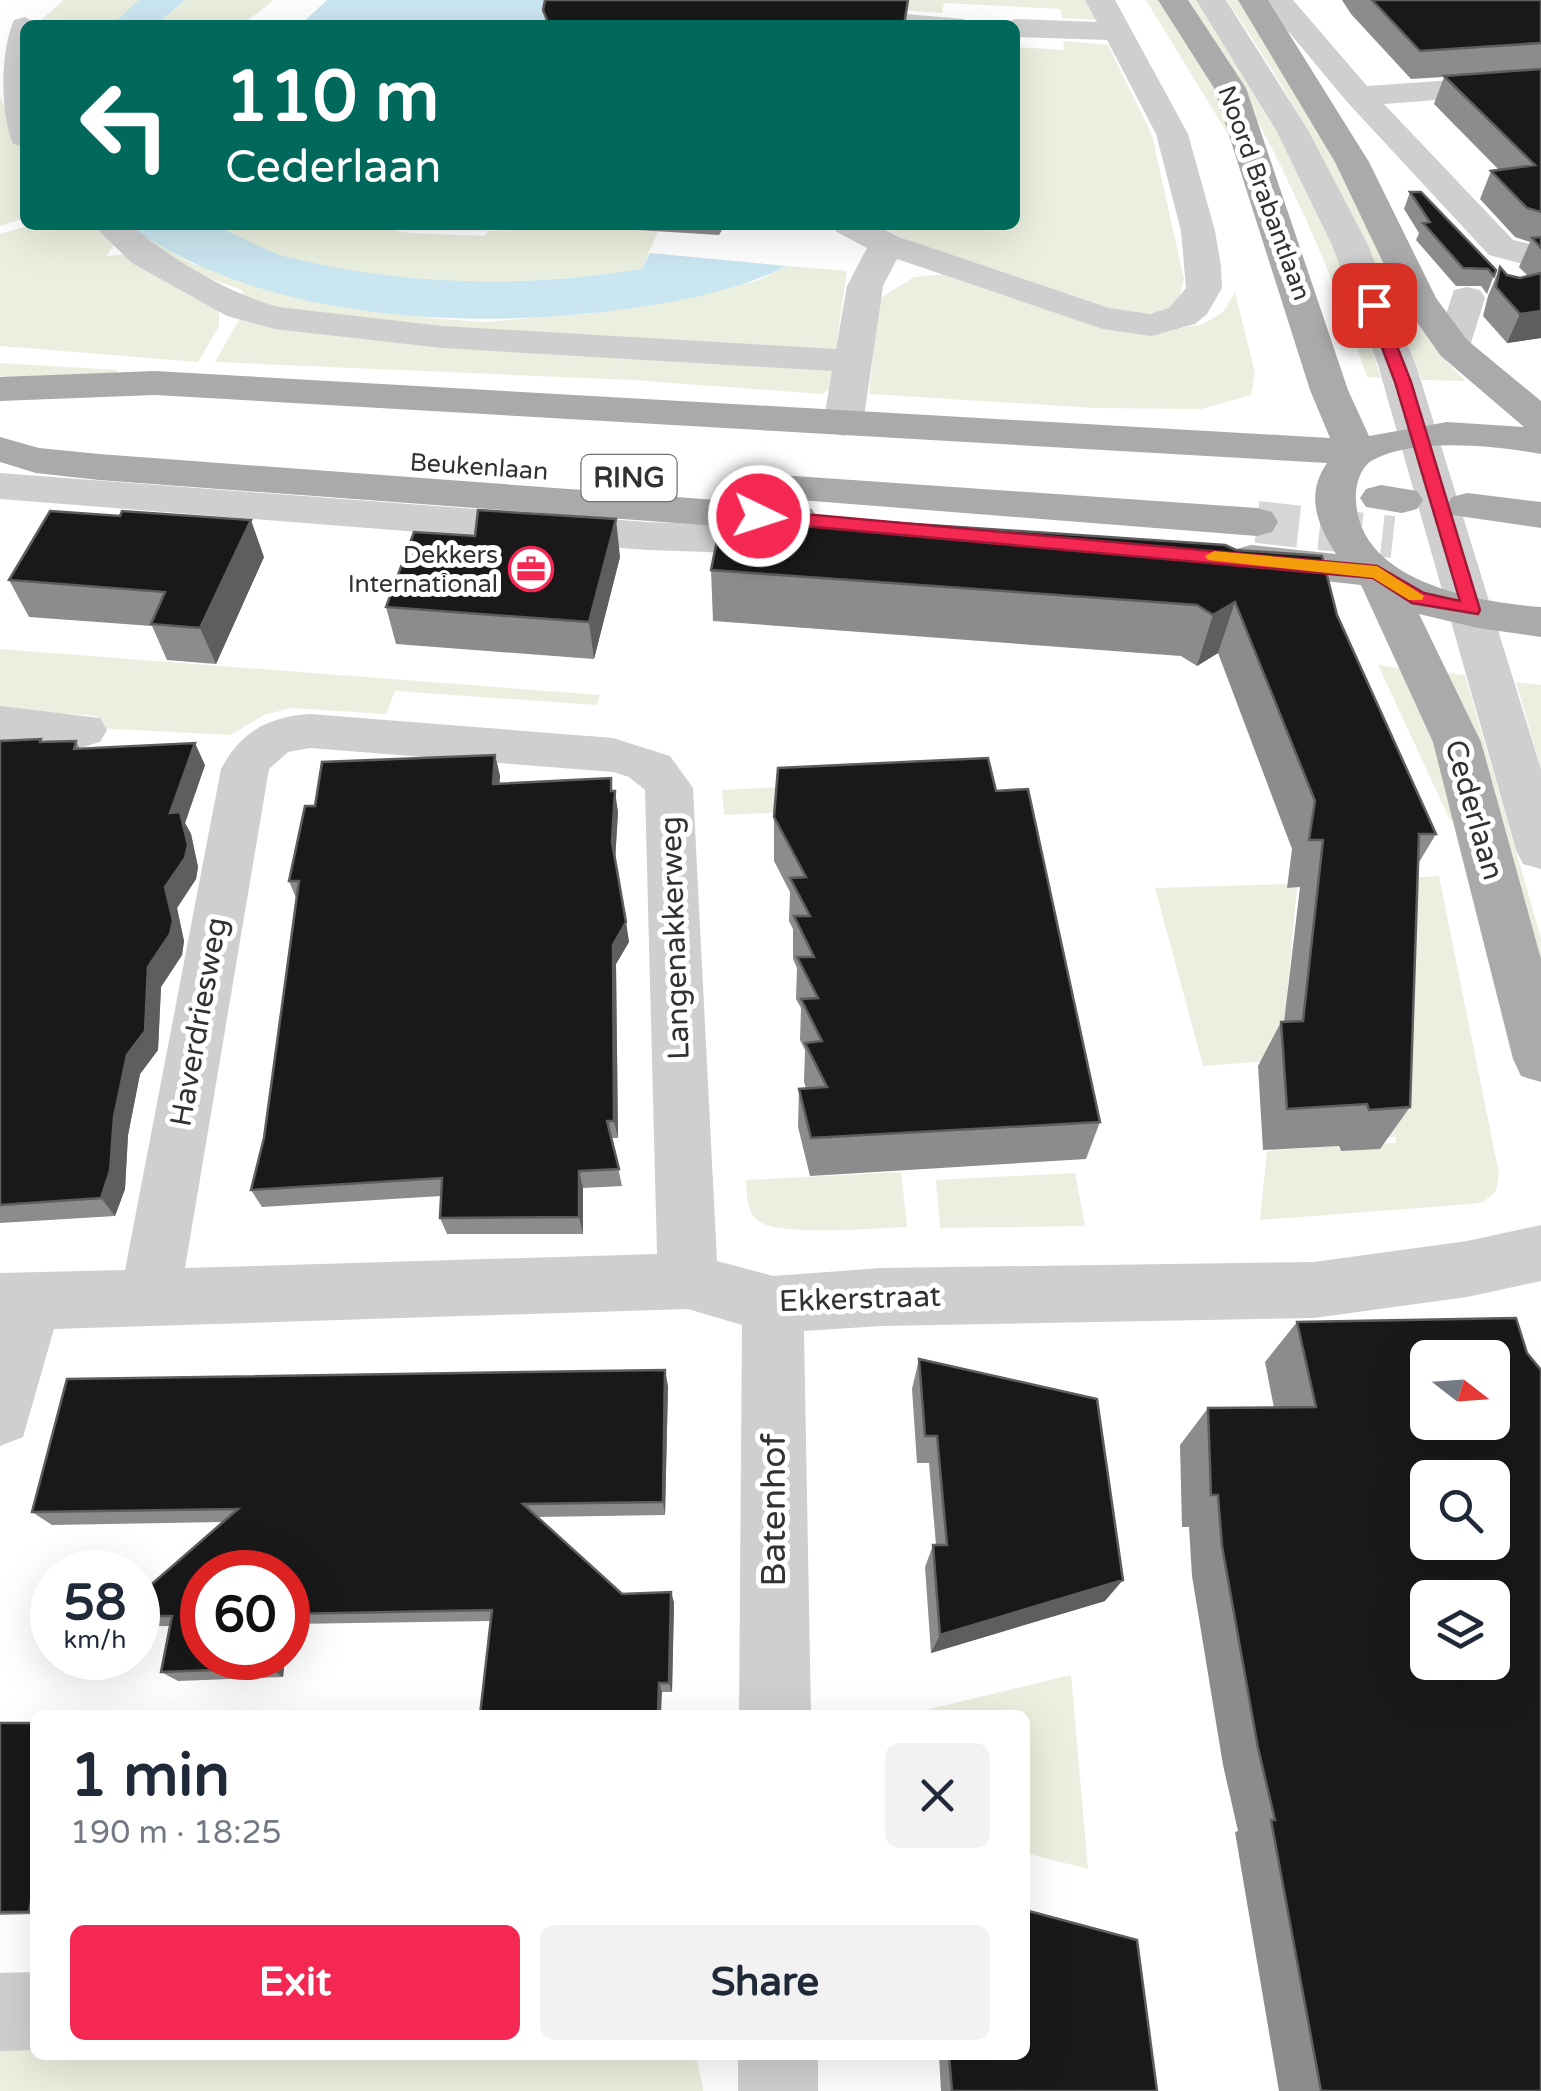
<!DOCTYPE html>
<html lang="en">
<head>
<meta charset="utf-8">
<style>
	body { margin:0; font-family:"Varela Round",sans-serif; background:#f2f2f3; color:#1f2937; height:100vh; display:flex; flex-direction:column; font-size:38px; white-space:nowrap }
	* { box-sizing:border-box; margin:0 }
	p { font-size:32px; color:#747a83 }
	.icon { flex:none; width:55px; height:55px; fill:none; stroke:currentColor; stroke-width:2; stroke-linecap:round; stroke-linejoin:round }
	.map { position:relative; flex:1; overflow:hidden }
	.side { position:absolute; left:30px; top:1710px; width:1000px; height:350px; display:flex; flex-direction:column; background:#fff; border-radius:15px; box-shadow:0 10px 40px #0002 }
	.side>* { flex:none }
	.guide { position:absolute; left:20px; top:20px; width:1000px; height:210px; border-radius:15px; box-shadow:0 10px 40px #0002; background:#00695c; color:#fff; overflow:hidden }
	.needle { width:65px; rotate:107deg }
	.buttons { position:absolute; left:1410px; top:1340px; display:grid; gap:20px }
	.buttons a { display:grid; place-items:center; width:100px; height:100px; border-radius:15px; background:#fff; box-shadow:0 10px 40px #0002; font-size:50px }
	.speed { position:absolute; left:30px; top:1550px; display:flex; gap:20px; font-size:50px; font-weight:700; text-align:center }
	.speed>* { display:grid; place-content:center; width:130px; height:130px; border-radius:50%; background:#fff; box-shadow:0 10px 40px #0002; line-height:1 }
	.speed small { font-size:25px; font-weight:400 }
	.speed .limit { border:15px solid #d22; background:#fff; color:#111 }
	.pin { position:absolute; display:grid; place-items:center; width:85px; height:85px; color:#fff; margin:-42px; border-radius:20px; box-shadow:0 5px 15px #0006 }
	.me { position:absolute; width:110px; margin:-55px; rotate:94deg; stroke-linejoin:round; filter:drop-shadow(0 0 8px #0008) }
	.turn { display:flex; align-items:center; gap:35px; height:210px; padding:0 40px; font-size:45px }
	.turn .icon { width:130px; height:130px; stroke-width:2.5 }
	.turn b { display:block; font-size:70px; line-height:85px }
	.round { display:grid; place-items:center; flex:none; width:105px; height:105px; border-radius:15px; background:#f2f2f3 }
	.overview { display:flex; align-items:center; justify-content:space-between; height:170px; padding:0 40px }
	h1 { font-size:60px; font-weight:700; line-height:75px }
	.button { display:flex; gap:20px; margin-top:auto; padding:20px 40px }
	.button a { flex:1; height:115px; border-radius:15px; background:#f42853; color:#fff; font-size:40px; font-weight:700; line-height:115px; text-align:center }
	.button a+a { background:#f2f2f3; color:#1f2937 }
	.map>svg:first-child { display:block }
	.green { fill:#eaefdf }
	.water { fill:#cae6f0 }
	.lines { fill:none; stroke-linecap:round; stroke-linejoin:round }
	.major-tunnel { stroke:#d6d6d6; stroke-width:42; stroke-dasharray:42 21; stroke-linecap:butt }
	.minor { fill:#cfcfcf; fill-rule:evenodd }
	.major { fill:#aaa; fill-rule:evenodd }
	.wall { fill:#8c8c8c }
	.shaded-wall { fill:#5e5e5e }
	.building { fill:#191919; stroke:#5e5e5e; stroke-width:2.5; fill-rule:evenodd }
	.route { fill:#f42853; stroke:#9f1a36; stroke-width:2.5 }
	.slow { fill:#f59e0b }
	.labels { text-anchor:middle; dominant-baseline:central; stroke-width:10; stroke-linejoin:round; paint-order:stroke }
	.far-street-label { font-size:25px; fill:#323232; stroke:#fff }
	.far-poi-label { font-size:25px; fill:#323232; stroke:#fff; text-anchor:end }
	.shield { fill:#fff; stroke:#707070; stroke-width:2.5 }
	.shield-label { font-size:28px; font-weight:bold; fill:#323232 }
	.street-label { font-size:30px; fill:#323232; stroke:#fff }
	.near-street-label { font-size:35px; fill:#323232; stroke:#fff }
</style>
</head>
<body>
<div class="map">
<svg width="1541" height="2091" viewBox="0 0 1541 2091">
	<rect width="100%" height="100%" fill="#fff"/>
	<path class="green" d="M64,0H139L111,25H35Z
		M185,0H274L242,25H156Z
		M864,0H1085L1097,20L1062,18L1060,9L944,3L942,13L863,7Z
		M1146,0H1160L1219,95L1233,136H1229Z
		M1186,0H1197C1234,58 1272,116 1303,178C1335,242 1358,310 1381,378L1367,377C1323,242 1263,120 1186,0Z
		M1227,0H1241L1351,188L1409,311L1438,352L1465,381L1422,380C1371,244 1308,120 1227,0Z
		M1064,41L1108,45L1152,135L1184,279C1182,292 1177,305 1164,311C1128,328 948,254 903,238L877,225H1015V47L1063,50Z
		M0,97L25,149V218L0,226Z
		M31,225H97L116,242L106,256L131,254L219,303V326L198,362L0,346V234Z
		M212,225H369L409,233L484,236L488,231L634,225V230L658,231L642,269C515,290 325,292 212,225Z
		M146,238L193,264L429,318L485,322L595,313L757,281L787,266L847,271L830,389L822,394L632,380L215,362L248,304L242,290L183,269Z
		M948,274L1150,334L1203,324L1223,312L1235,292L1255,373L1251,395L1201,409L1096,408L869,394L879,299L914,277Z
		M0,363L118,370L113,377H7L0,376Z
		M0,649L600,695L597,705L395,691L386,714L291,708L264,715L230,735L95,728L98,716L0,709Z
		M1378,665L1412,670L1465,822L1450,820Z
		M1442,672L1465,675L1541,938V1007Z
		M1516,682L1541,685V768Z
		M855,783L858,809L724,815L722,790Z
		M1439,876L1499,1174L1496,1191L1483,1202L1471,1204L1260,1220L1267,1151L1338,1146L1340,1151L1380,1149L1379,1144L1396,1143V1137L1382,1138L1405,878Z
		M1287,884V888L1297,887L1281,1060L1203,1066L1155,888Z
		M901,1172L907,1227C876,1228 786,1236 762,1223C746,1214 747,1196 746,1180Z
		M1075,1173L1085,1226L940,1228L936,1180Z
		M1071,1675L1088,1869L1025,1853V1715H926V1710Z
		M0,2046H35V2055H696L703,2087V2091H0Z"/>
	<path class="water" d="M139,0H185L156,25H111Z
		M327,0H587L558,25H300Z
		M128,225C151,225 193,219 213,226C239,234 263,251 291,258C407,286 524,288 642,269L650,253L787,266C737,291 681,301 626,309C469,331 262,321 128,225Z"/>
	<g class="lines">
		<path class="major-tunnel" d="M1257,522L1393,537"/>
		<path class="minor" d="M1085,0H1115L1188,134L1215,231L1221,266L1222,288L1207,314L1195,324L1151,336L1103,329L897,259L883,286L863,424L857,432L843,436L829,432L823,424L832,371L442,348L275,329L227,316L132,263L93,225H131C172,260 226,292 278,307L442,326L836,349L847,286L867,248L837,232L832,225H876L899,237L1109,308L1150,314L1169,308L1186,288L1181,231L1156,134L1107,40L1015,37V25H1002L1015,19L1097,22Z
			M1196,0H1226L1308,130L1368,245L1416,365L1541,769V869L1523,864L1516,850L1378,365L1332,245L1276,130Z
			M1262,0H1293L1367,86L1541,74V92L1384,104L1513,240L1540,246V262L1527,265L1489,255L1348,103Z
			M905,14L964,19L968,25H891L894,17Z
			M25,17L39,25H25V147L13,144C0,113 0,51 14,20Z
			M1467,287L1480,290L1485,298L1467,356L1454,359L1441,356L1435,348L1454,290Z
			M0,473L647,522L734,525L787,508L802,512L808,522L802,532L737,553L647,550L0,499Z
			M0,706L100,718L107,730L100,742L83,747L0,740Z
			M310,714L613,738L670,756L693,788L717,1261L773,1276L881,1268L1314,1262L1467,1241L1541,1225V1281L1467,1297L1314,1318L881,1326L804,1331L811,1715H739L742,1325L688,1309L54,1329L23,1437L0,1446V1273L125,1270L221,769C241,732 267,717 310,714ZM310,748L613,772L629,777L645,790L657,1254L185,1268L269,769L288,752Z
			M35,1972V2050L0,2051V1973Z
			M738,2055H818V2091H738Z"/>
		<path class="major" d="M1158,0H1188L1246,88L1348,390L1369,436L1447,422L1524,427L1441,356L1401,300L1335,162L1238,0H1268L1369,162L1436,298L1467,340L1541,401V454C1495,446 1415,437 1373,460C1360,467 1355,486 1356,501C1360,583 1478,602 1541,607V637L1478,628L1419,614L1481,742L1541,959V1082L1521,1076L1513,1059L1433,742L1361,585L1251,573L1236,569L1230,559L1236,549L1251,545L1336,554C1317,524 1305,495 1327,463L155,395L0,401V377L155,371L1330,438L1310,390L1214,88Z
			M0,437L39,448L99,454L797,506L812,509L818,519L812,529L797,532L99,480L36,473L0,462Z
			M751,473L1257,508L1272,512L1278,522L1272,532L1257,536L736,495L730,486L736,477Z
			M1381,485L1417,491L1423,500L1417,509L1402,513L1366,507L1360,498L1366,489Z
			M1467,493L1541,502V528L1452,515L1446,506L1452,497Z"/>
	</g>
	<path class="wall" d="M1342,0H1541V338L1507,343L1483,316L1488,296L1500,267L1507,275L1520,278L1528,276L1519,267L1530,242L1515,237L1480,199L1491,171L1499,170L1434,104L1444,77L1411,79L1351,14Z
		M1410,192L1496,270L1487,294L1481,286H1456L1416,240L1419,233L1404,209Z
		M637,225H725L719,235L637,230Z
		M723,511L1337,615L1436,834L1418,864L1410,1107L1380,1149L1341,1151L1339,1146L1263,1150L1258,1066L1281,1022H1284L1300,887L1287,888L1292,849L1218,653L1197,666L1181,656L713,621L711,570Z
		M264,557L216,664L167,660L152,626L29,617L9,580Z
		M620,557L594,659L396,644L386,607Z
		M0,741L43,742L76,741L80,749L205,765L185,823L191,834L198,867L196,879L177,908L184,941L182,955L161,987L158,1050L140,1074L128,1135L125,1189L115,1216L0,1223Z
		M495,755L500,776L499,784L613,791L618,812L615,859L629,942L616,964L618,1138H612L622,1186L583,1188V1234H447L440,1218L441,1196L262,1207L251,1190L264,1138L296,898L289,881Z
		M996,791L1100,1122L1086,1159L810,1176L798,1127L799,1089L806,1088L804,1082L805,1050L800,1040L801,1008L796,999L797,968L793,959V929L789,921L790,892L774,861V817Z
		M1297,1322L1541,2091H1279L1235,1832L1238,1831L1223,1765L1192,1576L1189,1527H1182L1180,1445L1208,1408H1274L1265,1362Z
		M919,1359L1105,1601L931,1653L925,1567L933,1545H936L929,1463H917L912,1389Z
		M668,1386L665,1515L537,1517L622,1594L671,1592L674,1603L672,1692H662L491,1621L289,1624L288,1634V1572L202,1658H285L283,1677L178,1681L161,1672L170,1626H138V1596L223,1522L52,1525L32,1512Z
		M0,1723H35V1914L0,1915Z
		M939,2055H1025L1157,2091H941Z"/>
	<path class="shaded-wall" d="M1541,311V338L1507,343L1520,314Z
		M616,519L620,557L594,659L589,622Z
		M251,520L264,557L216,664L200,628Z
		M1235,602L1218,653L1197,666L1213,615Z
		M195,743L205,765L185,823L191,834L198,867L196,879L177,908L184,941L182,955L161,987L158,1050L140,1074L128,1135L125,1189L115,1216L101,1198L114,1117L165,887L170,813Z
		M495,755L500,776L498,805L493,784Z
		M615,791L618,812L615,862L612,842Z
		M626,922L629,942L616,964L618,1138L614,1121L613,945Z
		M579,1171L583,1188V1234L579,1217Z
		M665,1370L668,1386L665,1515L663,1502Z
		M1123,1580L1105,1601L931,1653L940,1635Z
		M671,1592L674,1603L672,1692L669,1683Z
		M270,1658H285L283,1677L269,1668Z
		M659,1683L662,1692L661,1715H658Z
		M35,1881V1912H29Z"/>
	<path class="building" d="M545,0H908L904,25H549L543,10Z
		M1372,0H1541V43L1420,51Z
		M1541,69V212L1527,208L1491,171L1535,165L1444,76Z
		M1410,192H1421L1496,270L1494,276L1488,269L1463,268L1423,223L1430,222Z
		M1541,237V248L1532,238Z
		M1500,267L1507,275L1520,278L1541,273V311L1520,314L1496,287Z
		M478,510L616,519L589,622L386,607L414,532L475,536Z
		M50,511L120,516L122,511L251,520L200,628L151,624L165,592L9,580Z
		M723,511L1225,545L1236,550L1322,556L1337,615L1436,834H1419L1410,1107L1369,1110L1367,1104L1287,1109L1281,1022L1303,1021L1323,840H1309L1315,801L1235,602L1213,615L1197,605L711,570Z
		M41,739L40,742L76,741L74,749L195,743L170,813L180,812L188,845L185,858L165,887L173,921L170,934L148,967L145,1031L127,1055L114,1117L110,1171L101,1198L0,1205V741Z
		M495,755L493,784L611,778V791H615L612,842L626,922L613,945L614,1121H607L619,1169L579,1171V1217L440,1218L442,1178L251,1190L264,1138L299,881H289L305,806H315L322,762Z
		M988,758L996,791L1028,789L1100,1122L811,1138L799,1089L827,1087L805,1043L822,1041L801,999L818,998L797,957H814L794,916H810L790,878L806,877L774,817L778,768Z
		M1516,1318L1527,1353L1541,1370V2091H1321L1271,1820H1275L1258,1748L1222,1546L1218,1495H1211L1208,1408L1316,1407L1297,1322ZM1428,1358H1492V1422H1428ZM1428,1478H1492V1542H1428ZM1428,1598H1492V1662H1428Z
		M919,1359L1097,1399L1123,1580L940,1635L933,1545H947L937,1436H925Z
		M665,1370L663,1502L523,1504L622,1594L671,1592L669,1683H659L658,1715H480L492,1610L288,1614V1572H202V1658H270L269,1668L161,1672L172,1616H138V1596L238,1509L32,1512L67,1379Z
		M0,1723H35V1881L29,1912H0Z
		M1025,1910L1137,1940L1157,2091H952L949,2055H1025Z"/>
	<path class="route" d="M1374,301L1381,305L1411,382L1480,610L1478,614L1412,603L1373,578L759,522L750,516L759,510L1377,566L1424,593L1460,601L1395,382L1366,305Z"/>
	<path class="slow" d="M1214,551L1377,566L1424,596L1422,600H1409L1373,578L1208,560L1205,556Z"/>
	<defs>
		<symbol id="office-ring" viewBox="-11 -11 22 22"><circle r="9.5" fill="#fff" stroke="#f42853" stroke-width="1.5"/><path d="M-6-3h4V-5.5h4V-3h4V5H-6ZM-1-4.5V-3h2v-1.5ZM-6 0V1H6V0Z" fill="#f42853"/></symbol>
	</defs>
	<g fill-rule="evenodd">
		<use href="#office-ring" x="506" y="544" width="50" height="50"/>
	</g>
	<g class="labels">
		<g class="far-street-label">
			<text transform="translate(1264 193) rotate(70)">Noord Brabantlaan</text>
			<text transform="translate(479 467) rotate(4)">Beukenlaan</text>
		</g>
		<g class="far-poi-label">
			<text x="498" y="555">Dekkers<tspan x="498" dy="29">International</tspan></text>
		</g>
		<rect class="shield" x="581.5" y="455" width="95" height="46" rx="8"/>
		<g class="shield-label">
			<text x="629" y="478">RING</text>
		</g>
		<g class="street-label">
			<text transform="translate(1474 810) rotate(74)">Cederlaan</text>
			<text transform="translate(675 938) rotate(-92)">Langenakkerweg</text>
			<text transform="translate(199 1022) rotate(-80)">Haverdriesweg</text>
			<text transform="translate(860 1299) rotate(-2)">Ekkerstraat</text>
		</g>
		<g class="near-street-label">
			<text transform="translate(774 1510) rotate(-90)">Batenhof</text>
		</g>
	</g>
</svg>
<div class="buttons">
<a><svg class="needle" viewBox="-14 -14 28 28"><path d="M0-13l5 13h-10z" fill="#e53935"/><path d="M0 13l5-13h-10z" fill="#747a83"/></svg></a>
<a><svg class="icon" aria-label="search" viewBox="0 0 24 24"><circle cx="10" cy="10" r="6"/><path d="M15 15l6 6"/></svg></a>
<a><svg class="icon" aria-label="layers" viewBox="0 0 24 24"><path d="M12 4l9 5-9 5-9-5zM3 14l9 5 9-5"/></svg></a>
</div>
<div class="speed"><div>58<small>km/h</small></div><div class="limit">60</div></div>
<div class="pin" style="left:1374px;top:305px;background:#d93025"><svg class="icon" aria-label="arrive" viewBox="0 0 24 24"><path d="M6 21V4h12l-3 4 3 4H6"/></svg></div>
<svg class="me" style="left:759px;top:516px" viewBox="-20 -20 40 40"><circle r="17" fill="#f42853" stroke="#fff" stroke-width="3"/><path d="M0-11L8 9 0 5-8 9z" fill="#fff"/></svg>
<div class="guide">
<div class="turn"><svg class="icon" aria-label="left" viewBox="0 0 24 24"><path d="M17 20v-9H6M10 6l-5 5 5 5"/></svg><div><b>110 m</b>Cederlaan</div></div>
</div>
<section class="side">
<div class="overview"><div><h1>1 min</h1><p>190 m · 18:25</p></div><a class="round"><svg class="icon" aria-label="close" viewBox="0 0 24 24"><path d="M6 6l12 12M18 6L6 18"/></svg></a></div>
<div class="button"><a>Exit</a><a>Share</a></div>
</section>
</div>
</body>
</html>
